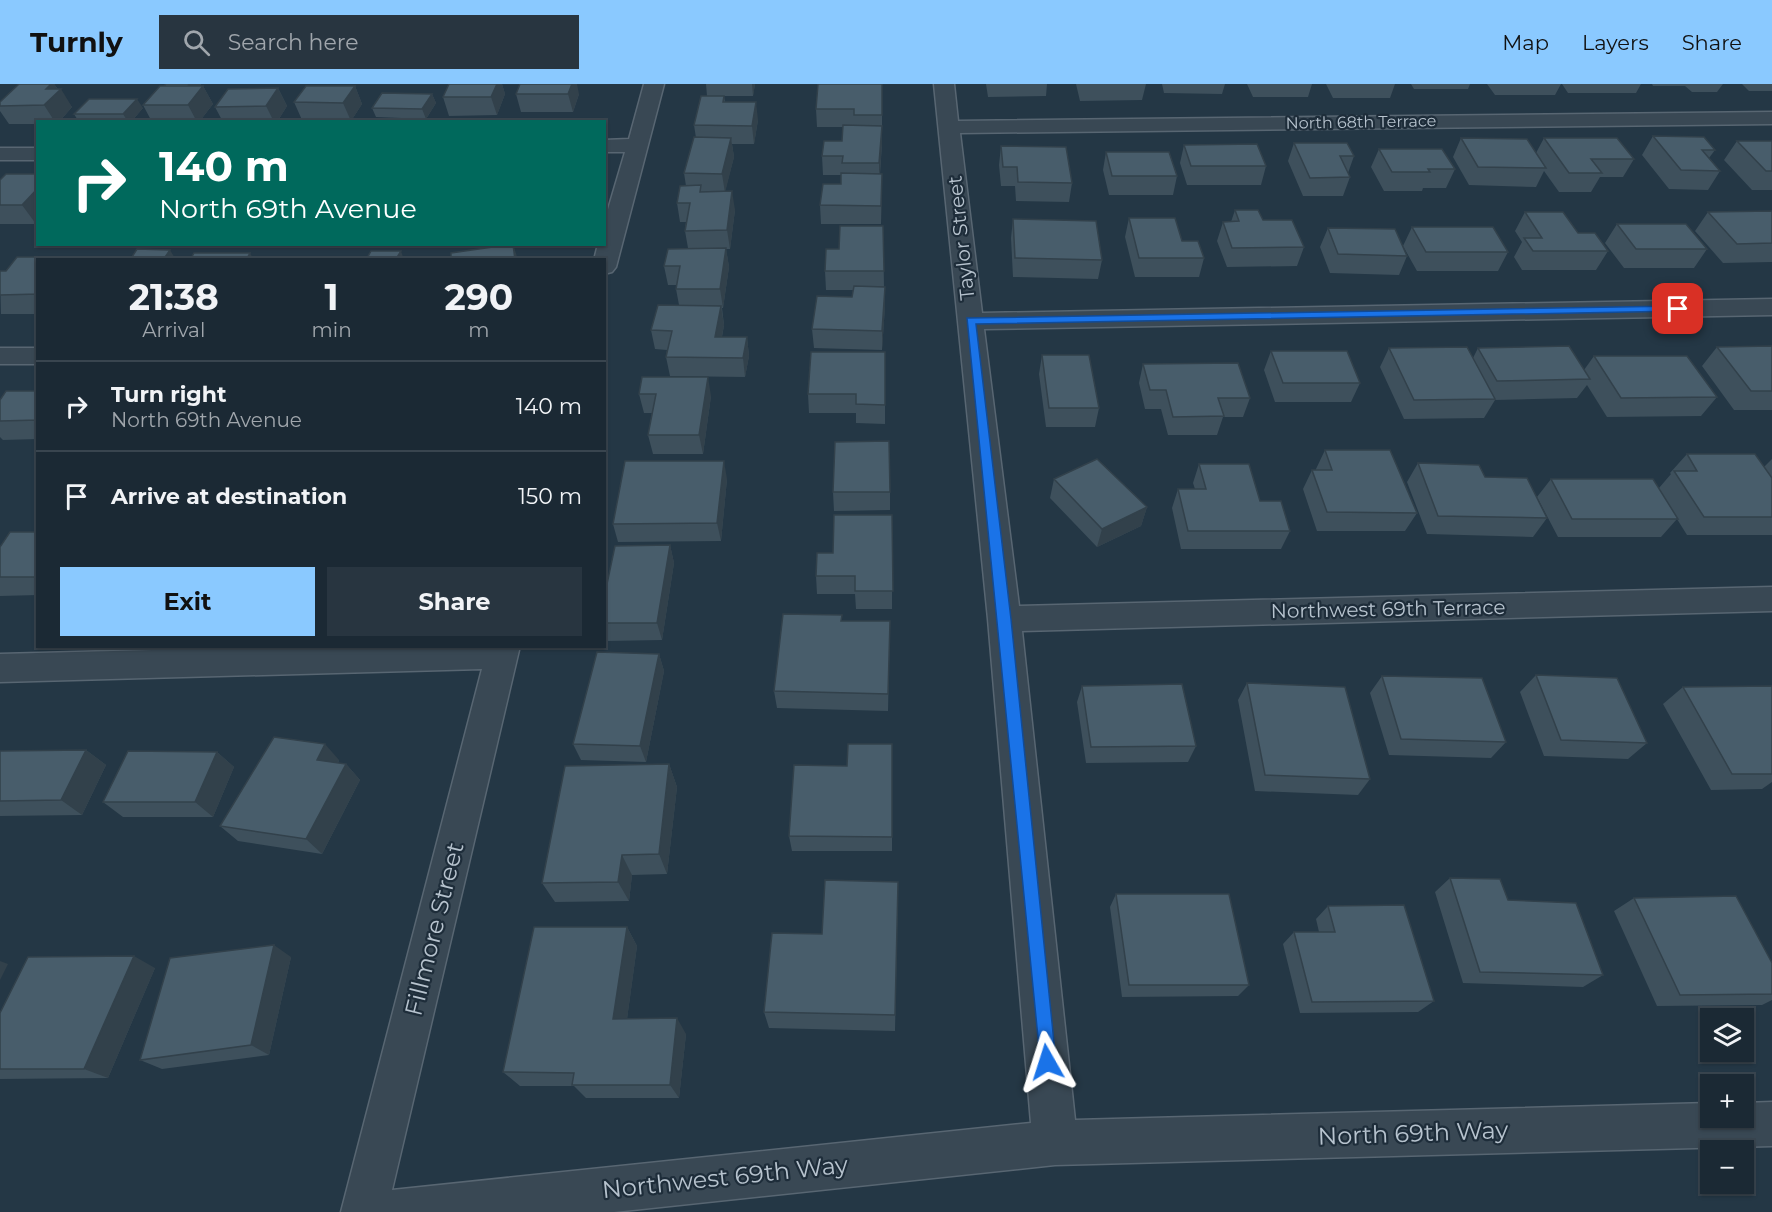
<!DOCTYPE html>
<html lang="en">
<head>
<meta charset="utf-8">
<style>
	body { margin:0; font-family:Montserrat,sans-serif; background:#283540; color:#f1f3f6; height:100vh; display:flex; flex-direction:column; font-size:22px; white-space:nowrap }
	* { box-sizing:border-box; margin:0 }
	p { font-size:20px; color:#a0a6ac }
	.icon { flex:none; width:33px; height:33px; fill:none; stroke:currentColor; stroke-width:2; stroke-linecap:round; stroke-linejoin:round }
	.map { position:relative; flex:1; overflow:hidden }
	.panel { position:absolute; left:36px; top:174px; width:570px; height:390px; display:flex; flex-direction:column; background:#1b2934; border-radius:0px; box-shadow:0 2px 4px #0004,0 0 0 2px #39454f }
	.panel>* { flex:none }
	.banner { position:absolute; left:36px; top:36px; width:570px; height:126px; border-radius:0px; box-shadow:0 2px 4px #0004,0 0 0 2px #39454f; background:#00695c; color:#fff; overflow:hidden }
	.buttons { position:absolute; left:1700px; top:924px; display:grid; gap:12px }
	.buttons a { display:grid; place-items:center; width:54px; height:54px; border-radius:0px; background:#1b2934; box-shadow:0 2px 4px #0004,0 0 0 2px #39454f; font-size:30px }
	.pin { position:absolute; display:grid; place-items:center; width:51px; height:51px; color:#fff; margin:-26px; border-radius:12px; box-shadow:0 3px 9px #0006 }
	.me { position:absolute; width:66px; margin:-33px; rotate:354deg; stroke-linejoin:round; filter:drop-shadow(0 0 4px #0008) }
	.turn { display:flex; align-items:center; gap:21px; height:126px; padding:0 24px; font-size:27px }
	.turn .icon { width:78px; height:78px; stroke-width:2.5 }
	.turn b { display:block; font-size:42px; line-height:51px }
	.eta { display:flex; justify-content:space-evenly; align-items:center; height:102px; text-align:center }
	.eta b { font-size:36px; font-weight:700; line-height:42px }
	.cta { display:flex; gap:12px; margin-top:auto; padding:12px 24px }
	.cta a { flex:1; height:69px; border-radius:0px; background:#8ac9ff; color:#111; font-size:24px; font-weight:700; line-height:69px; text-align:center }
	.cta a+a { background:#283540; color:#f1f3f6 }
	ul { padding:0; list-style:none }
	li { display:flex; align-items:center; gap:18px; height:90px; padding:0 24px; border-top:2px solid #39454f }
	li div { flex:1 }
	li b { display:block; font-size:22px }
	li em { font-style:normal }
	header { display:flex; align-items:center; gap:36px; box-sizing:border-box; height:84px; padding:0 30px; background:#8ac9ff; color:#111 }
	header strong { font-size:28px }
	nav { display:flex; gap:33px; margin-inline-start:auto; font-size:21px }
	.search { width:420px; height:54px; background:#283540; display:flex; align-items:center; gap:15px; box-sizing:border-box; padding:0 21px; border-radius:0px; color:#a0a6ac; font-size:22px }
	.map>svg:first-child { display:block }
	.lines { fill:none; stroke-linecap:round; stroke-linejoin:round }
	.minor-casing { stroke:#586672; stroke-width:3 }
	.minor { fill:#394854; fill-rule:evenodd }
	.wall { fill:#3e505c }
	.shaded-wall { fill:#32414b }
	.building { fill:#485d6b; stroke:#32414b; stroke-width:1.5 }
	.route { fill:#1a73e8; stroke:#114b97; stroke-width:1.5 }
	.labels { text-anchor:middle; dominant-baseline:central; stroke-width:4.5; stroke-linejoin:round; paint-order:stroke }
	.far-street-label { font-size:16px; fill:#b7c3ce; stroke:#1e2d3a }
	.street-label { font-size:20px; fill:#b7c3ce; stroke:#1e2d3a }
	.near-street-label { font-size:24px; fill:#b7c3ce; stroke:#1e2d3a }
</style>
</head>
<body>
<header>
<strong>Turnly</strong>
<div class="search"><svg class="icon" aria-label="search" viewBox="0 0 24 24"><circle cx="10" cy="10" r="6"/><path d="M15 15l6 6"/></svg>Search here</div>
<nav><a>Map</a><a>Layers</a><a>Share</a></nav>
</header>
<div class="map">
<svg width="1772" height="1128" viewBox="0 0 1772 1128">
	<rect width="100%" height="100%" fill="#243745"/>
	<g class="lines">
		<defs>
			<path id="minor" d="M644,0H664L616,183L612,188L604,190V176H594L598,160H604V139L625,68H604V56L629,55Z
				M934,0H954L958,37L1772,28V40L960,49L982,229L1772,215V231L984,245L1019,522L1772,503V527L1022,547L1075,1036L1710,1019V1034H1743V1019L1772,1018V1062L1055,1081L614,1128H341L482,585L0,598V570L305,562H520L392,1106L1031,1039L988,535Z
				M0,64H38V76H0Z
				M0,264H38V280H0Z"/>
		</defs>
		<use href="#minor" class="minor-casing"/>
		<use href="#minor" class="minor"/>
	</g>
	<path class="wall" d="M19,0H54L72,23L59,38H38V40H9L0,27V18Z
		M166,0H201L200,2H203L213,20L199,38H152L143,21Z
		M449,0H502L505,10L497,31L449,32L443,13Z
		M706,0H755L753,12H724L725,18L758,36L754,60H732L734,73L725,107L735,126L730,165H726L729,183L723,224H722L724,241L722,253H747L749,272L745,293L670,292L666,273L667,266L655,265L651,246L679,221L676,205V201H668L664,182L688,164L685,147L686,138H680L677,119L686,102L684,89L696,54L694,41L707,12Z
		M882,0V60L880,90H882L881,140H821L820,121L841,100V91H823L822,72L842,57L843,43H817L816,25Z
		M986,0H1047L1046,12L988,13Z
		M1076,0H1146L1142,16L1080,17Z
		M1162,0H1225L1222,10L1164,9Z
		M1247,0H1312L1308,13H1253Z
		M1326,0H1395L1390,14H1333Z
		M1411,0H1470L1468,5H1414Z
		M1487,0H1561L1555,11H1495Z
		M1562,0H1641L1636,9H1568Z
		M1652,0H1723L1717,8H1692L1685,2H1653Z
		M1742,0H1772V7H1749Z
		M355,2L362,20L351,37L302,36L294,18Z
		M278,4L287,22L277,38H223L215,23Z
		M432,10L436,19L426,35L376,33L372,24Z
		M516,10H579L573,28H521Z
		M143,24L131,38H79L74,30Z
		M1653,52L1715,66L1709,74L1720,87L1708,106L1669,105L1642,71Z
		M1461,54L1536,69L1544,54L1634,75L1623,93H1600L1591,108H1559L1544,87L1536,103L1469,101L1453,73Z
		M1737,57H1772V106H1752L1724,76Z
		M1294,59L1354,72L1348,89L1350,93L1343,112H1303L1288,77Z
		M1184,61L1266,82L1261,101H1187L1180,79Z
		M1001,62L1072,99L1069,118L1016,117L1015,102H1001L999,81Z
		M1379,65L1455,85L1446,104H1423L1422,107H1384L1371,83Z
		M1106,68L1177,92L1173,111H1109L1103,86Z
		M38,90V138L36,140H0V96Z
		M1235,126L1304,163L1297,182L1227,183L1217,157L1223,138H1231Z
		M1772,127V178L1723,179L1695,147L1708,128Z
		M1525,128L1578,149L1608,167L1596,186H1522L1514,173L1522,158L1515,147Z
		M1129,134L1182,157L1204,174L1199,193H1135L1125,153Z
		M1013,135L1102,176L1098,195L1013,193L1011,154Z
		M1617,140L1707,165L1694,184H1624L1605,159Z
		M883,142L884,203H885V222L882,266L814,264L812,245L852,213L853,206H826L825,187L839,165Z
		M1412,143L1508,168L1498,187H1417L1403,162Z
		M1328,144L1407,172L1399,191L1330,189L1320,163Z
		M38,176V230H1L0,187H6Z
		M1772,262V326H1734L1702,282L1717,263Z
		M1389,264L1473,274L1478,264L1584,286L1594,272L1717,313L1701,332L1607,333L1587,301L1577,314L1495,316L1484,334L1404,335L1380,283Z
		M1271,267L1360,299L1351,318H1275L1264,286Z
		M885,268V340L856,339V329H809L808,310Z
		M1042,271L1099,324L1095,343H1046L1039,290Z
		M1143,280L1250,314L1243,333H1223L1217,351H1168L1161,325H1145L1139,299Z
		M642,293L711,312L703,370H653L648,351L652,329H644L639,310Z
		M38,307V355L3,356L0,353V316Z
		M1325,366L1417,429L1405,447H1317L1303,405L1312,386H1316V385Z
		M1687,370L1764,383L1772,375V451H1687L1677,435L1661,453H1558L1537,413L1551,395L1659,404L1671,390L1670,389Z
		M1418,379L1485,393L1547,434L1533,453L1427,450L1407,398Z
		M1199,380L1260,417L1290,447L1281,465H1181L1172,424L1178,405H1195L1193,399Z
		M727,395L721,457L618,458L613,440Z
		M1054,395L1147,423L1141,442L1097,463L1050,414Z
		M833,408H890V426L834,427Z
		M892,431V525H856L855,510H817L816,492L833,469Z
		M38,448V511L0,512V463Z
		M670,461L674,479L662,556L606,557L604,552V514Z
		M842,531V537H890L888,627L777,624L774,607Z
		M659,570L664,587L646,678L581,676L573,660Z
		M1536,591L1647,659L1628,675L1544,672L1520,608Z
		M1382,592L1506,658L1491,674L1389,671L1370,609Z
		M1247,599L1370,695L1358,711L1255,707L1238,616Z
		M1082,602L1196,662L1188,678L1086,679L1077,618Z
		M1772,602V698L1762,705L1711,706L1663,620L1683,603Z
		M892,660V767H792L789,752L847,682Z
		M86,666L106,681L82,731L0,732V667Z
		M217,668L234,683L213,733H123L103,718Z
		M339,676L338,679L346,680L360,696L322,770L238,757L220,742Z
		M669,680L677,703L667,790L632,791L629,817L555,818L542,799Z
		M1450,794L1508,816L1603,891L1583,903L1463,899L1435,808Z
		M898,798L895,947L769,944L764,928Z
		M1116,810L1249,901L1238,912L1122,913L1110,823Z
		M1634,814L1772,879V916L1762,921L1657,922L1614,827Z
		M1328,822L1434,917L1418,928L1300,929L1283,860L1294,848H1319L1316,835Z
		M627,843L637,862L627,935L686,950L679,1014H586L574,1002H520L503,988Z
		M291,873L269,971L162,985L140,976Z
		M155,884L108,994L0,995V929Z"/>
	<path class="shaded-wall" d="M51,0H54L59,7L61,5L72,23L59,38H55L44,21L46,5Z
		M189,0H201L189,17L184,7Z
		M497,0H502L505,10L497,31L491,13Z
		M572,0H577L579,10L573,28L568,10Z
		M752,0H755L753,12Z
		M203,2L213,20L199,38H197L188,21Z
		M355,2L362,20L351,37L343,19Z
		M278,4L287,22L277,38H274L266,22Z
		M432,10L436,19L426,35L422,25Z
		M137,15L143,24L131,38H128L123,30Z
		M756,18L758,36L754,60L752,42Z
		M882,42V60L879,98V79Z
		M731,54L734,73L725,109L722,90Z
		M882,90V108L881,140V122Z
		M38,104V138L36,140L22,121Z
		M732,107L735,126L730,165L727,146Z
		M513,160L518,176H515Z
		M726,164L729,183L723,224L720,205Z
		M170,166L176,176H163Z
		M401,167L404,176L396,175Z
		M250,169L254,176H246Z
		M885,203V222L882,266V247Z
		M721,222L724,241L718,272L715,253Z
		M747,253L749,272L745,293L743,274Z
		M708,293L711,312L703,370L699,351Z
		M724,377L727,395L721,457L717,439Z
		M1147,423L1141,442L1097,463L1102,445Z
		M670,461L674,479L662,556L657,539Z
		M659,570L664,587L646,678L640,662Z
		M325,660L339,676L331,692L317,676Z
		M86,666L106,681L82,731L61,716Z
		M217,668L234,683L213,733L195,718Z
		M346,680L360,696L322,770L306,755Z
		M669,680L677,703L667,790L659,770Z
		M622,771L632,791L629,817L618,798Z
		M627,843L637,862L625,950L613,935Z
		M274,861L291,873L269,971L251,961Z
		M134,872L155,884L108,994L84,985Z
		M0,877L8,880L0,896Z
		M677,934L686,950L679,1014L670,1001Z"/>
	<path class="building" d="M19,0H51L46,5H61L44,21L0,22V18Z
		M166,0H189L188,2H164Z
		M449,0H497L491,13H443Z
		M520,0H572L568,10H516Z
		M818,0H882V31H854V25H816Z
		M160,2H203L188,21H143Z
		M306,2H355L343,19L294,18Z
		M278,4L266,22L215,23L228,5Z
		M382,9L432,10L422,25L372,24Z
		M701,12H724L723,18H756L752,42L694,41Z
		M89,15H137L123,30H74Z
		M843,41L882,42L879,79H842L843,72H822L824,57H842Z
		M1653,52L1704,53L1715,66H1702L1720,87L1681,86Z
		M694,53L731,54L722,90L684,89Z
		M1461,54L1527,55L1546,84L1478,83Z
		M1544,54H1617L1634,75H1591L1602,89H1569Z
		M1737,57H1772V87H1766Z
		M1294,59H1347L1354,72H1340L1350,93L1310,94Z
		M1257,60L1266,82H1191L1184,61Z
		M1001,62L1066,63L1072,99L1018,98L1017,83H1003Z
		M1379,65H1442L1455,85H1428L1430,88H1392Z
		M1106,68H1169L1177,92H1112Z
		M841,89L882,90L881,122L820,121L823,100H841Z
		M6,90H38V104L22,121H0V96Z
		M701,101L700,108L732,107L727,146L685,147L690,119H677L680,102Z
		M1235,126H1258L1263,136H1292L1304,163L1232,164L1223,138L1239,137Z
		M1772,127V159L1737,160L1708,128Z
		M1525,128H1563L1578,149H1595L1608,167H1533L1524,154H1542Z
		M1129,134H1175L1182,157H1198L1204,174H1139Z
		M1013,135L1096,137L1102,176L1015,174Z
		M1617,140H1686L1707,165H1636Z
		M840,142H883L884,187H825L826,165H839Z
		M1412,143H1493L1508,168H1426Z
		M1328,144L1395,145L1407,172L1338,170Z
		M513,160L515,176H451V169Z
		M726,164L720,205H676L680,182H664L668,165Z
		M137,165L170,166L163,176H89L91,173H132Z
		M371,167H401L396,175H426V176H366Z
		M194,169H250L246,176H190Z
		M17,173H77L74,176H38V210L0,211V187H6Z
		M854,202L885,203L882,247L812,245L817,212L852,213Z
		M658,221L721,222L715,253H747L743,274L666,273L672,247L651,246Z
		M1569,262L1590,295L1497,297L1478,264Z
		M1772,262V307H1751L1717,263Z
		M1467,263L1495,315L1414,316L1389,264Z
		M1271,267H1347L1360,299H1283Z
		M811,268H885V321L856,320V310H808Z
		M1042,271H1089L1099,324H1049Z
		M1594,272H1687L1717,313L1621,314Z
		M1238,279L1250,314H1218L1224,332L1173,333L1166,306H1150L1143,280Z
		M642,293H708L699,351H648L656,310H639Z
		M6,307H38V336L0,337V316Z
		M889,357L890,408H833L835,358Z
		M1325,366H1390L1417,429L1327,428L1312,386H1332Z
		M1687,370H1755L1772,394V433H1704L1674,387H1697Z
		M1097,375L1147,423L1102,445L1054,395Z
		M625,377H724L717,439L613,440Z
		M1418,379L1479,381L1485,393L1527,394L1547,434L1438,432Z
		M1199,380H1249L1260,417H1281L1290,447H1188L1178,405H1206Z
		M1551,395H1653L1678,435H1572Z
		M834,431H892L893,507H855V492H816L817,469H833Z
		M10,448H38V493H0V463Z
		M670,461L657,539H604V514L615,462Z
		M783,530L842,531L841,537H890L888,610L774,607Z
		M597,568L659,570L640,662L573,660Z
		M1536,591L1617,594L1647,659L1561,656Z
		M1382,592L1482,594L1506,658L1401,655Z
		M1247,599L1345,603L1370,695L1265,691Z
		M1182,600L1196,662L1091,663L1082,602Z
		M1772,602V690H1732L1683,603Z
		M274,653L325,660L317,676L346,680L306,755L220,742Z
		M848,660H892V753L789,752L794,681L847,682Z
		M86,666L61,716L0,717V667Z
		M128,667L217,668L195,718H103Z
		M669,680L659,770L622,771L618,798L542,799L565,682Z
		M1450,794L1500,795L1508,816L1576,819L1603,891L1480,888Z
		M825,796L898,798L895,931L764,928L772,849L822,850Z
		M1116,810H1229L1249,901H1129Z
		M1736,812L1772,879V910L1680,911L1634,814Z
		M1404,821L1434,917L1312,918L1294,848H1335L1328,822Z
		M534,843H627L613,935L677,934L670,1001H572L574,989L503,988Z
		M274,861L251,961L140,976L170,874Z
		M134,872L84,985H0V929L28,873Z"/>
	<path class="route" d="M1678,222L1681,223V227L976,240L1011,535L1056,978L1053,984L1047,987L1041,984L967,234Z"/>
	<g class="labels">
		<g class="far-street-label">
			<text transform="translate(1361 38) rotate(-1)">North 68th Terrace</text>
		</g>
		<g class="street-label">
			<text transform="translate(961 154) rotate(-96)">Taylor Street</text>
			<text transform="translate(1388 525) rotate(-1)">Northwest 69th Terrace</text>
		</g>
		<g class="near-street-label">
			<text transform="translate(434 845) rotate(-76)">Fillmore Street</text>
			<text transform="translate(1413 1049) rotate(-2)">North 69th Way</text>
			<text transform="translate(725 1093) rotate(-6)">Northwest 69th Way</text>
		</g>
	</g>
</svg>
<div class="buttons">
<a><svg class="icon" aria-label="layers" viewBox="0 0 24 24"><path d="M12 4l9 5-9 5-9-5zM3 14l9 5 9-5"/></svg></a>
<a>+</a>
<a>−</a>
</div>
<div class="pin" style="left:1678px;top:225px;background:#d93025"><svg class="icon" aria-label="arrive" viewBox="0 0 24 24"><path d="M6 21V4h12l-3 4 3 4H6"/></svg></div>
<svg class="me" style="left:1047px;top:978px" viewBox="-20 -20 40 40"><path d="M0-17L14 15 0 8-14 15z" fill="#1a73e8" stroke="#fff" stroke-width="4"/></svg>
<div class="banner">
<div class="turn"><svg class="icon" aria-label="right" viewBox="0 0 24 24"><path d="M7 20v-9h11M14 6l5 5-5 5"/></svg><div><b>140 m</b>North 69th Avenue</div></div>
</div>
<section class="panel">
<div class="eta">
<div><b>21:38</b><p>Arrival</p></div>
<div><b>1</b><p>min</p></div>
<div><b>290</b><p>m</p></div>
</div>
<ul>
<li><svg class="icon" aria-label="right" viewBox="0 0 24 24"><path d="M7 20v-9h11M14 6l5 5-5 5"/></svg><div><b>Turn right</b><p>North 69th Avenue</p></div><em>140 m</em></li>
<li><svg class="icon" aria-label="arrive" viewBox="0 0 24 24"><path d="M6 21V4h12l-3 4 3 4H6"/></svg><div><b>Arrive at destination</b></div><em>150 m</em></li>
</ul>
<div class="cta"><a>Exit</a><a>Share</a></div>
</section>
</div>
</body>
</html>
